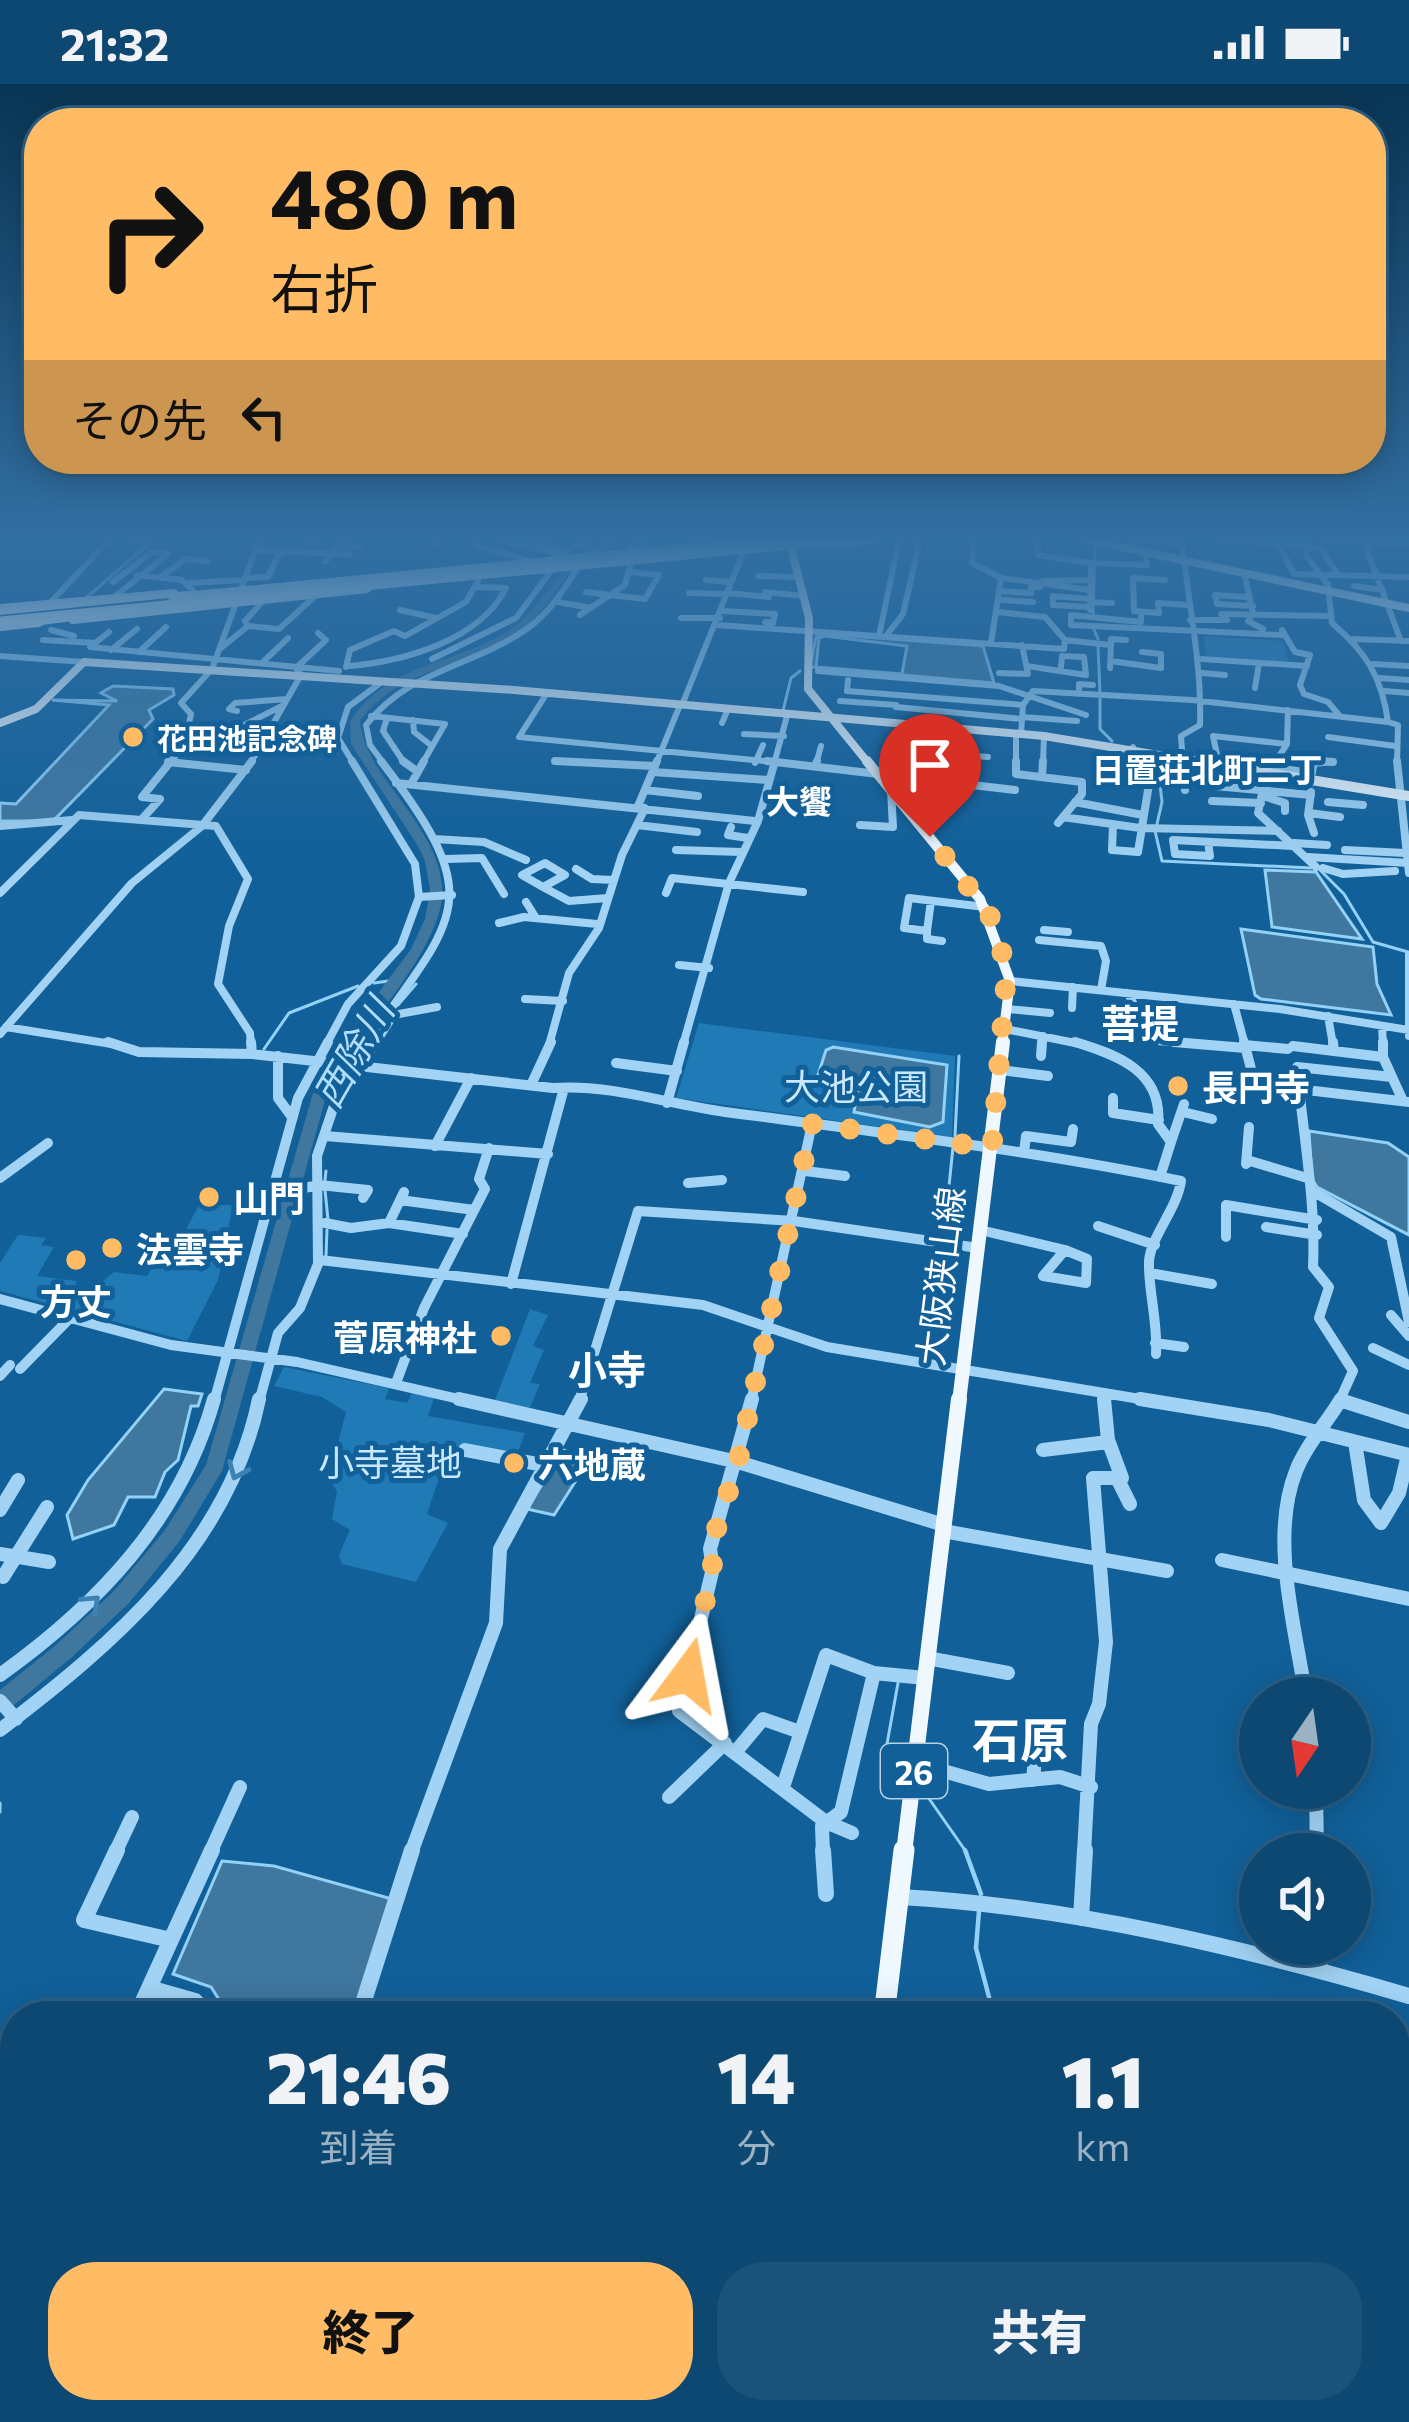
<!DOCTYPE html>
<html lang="ja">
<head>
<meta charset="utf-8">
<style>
	body { margin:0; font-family:Commissioner,"Noto Sans JP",sans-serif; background:#1b527b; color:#f1f3f6; height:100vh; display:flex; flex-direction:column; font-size:45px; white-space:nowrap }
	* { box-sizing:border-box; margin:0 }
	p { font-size:39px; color:#9ab2c4 }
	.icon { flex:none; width:66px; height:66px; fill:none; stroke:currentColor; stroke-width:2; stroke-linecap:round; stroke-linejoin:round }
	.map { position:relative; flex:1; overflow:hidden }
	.sheet { position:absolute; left:0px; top:1917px; width:1410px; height:423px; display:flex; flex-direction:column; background:#0d4873; border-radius:48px 48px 0 0; box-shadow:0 6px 30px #0003,0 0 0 3px #2d6085 }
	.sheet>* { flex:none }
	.guide { position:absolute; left:24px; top:24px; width:1362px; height:366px; border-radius:48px; box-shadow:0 6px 30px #0003,0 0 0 3px #2d6085; background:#ffbc65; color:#111; overflow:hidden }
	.needle { width:78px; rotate:193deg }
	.controls { position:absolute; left:1239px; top:1593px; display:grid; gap:24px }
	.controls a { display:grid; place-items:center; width:132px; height:132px; border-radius:50%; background:#0d4873; box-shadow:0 6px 30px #0003,0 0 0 3px #2d6085; font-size:60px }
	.pin { position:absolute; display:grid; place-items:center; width:102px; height:102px; color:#fff; margin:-123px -51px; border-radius:50% 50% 50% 0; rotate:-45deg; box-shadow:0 0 12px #0007 }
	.pin .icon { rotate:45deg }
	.me { position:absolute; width:132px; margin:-66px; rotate:13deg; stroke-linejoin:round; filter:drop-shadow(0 0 9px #0008) }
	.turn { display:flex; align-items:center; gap:42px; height:252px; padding:0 48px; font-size:54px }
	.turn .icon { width:156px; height:156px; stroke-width:2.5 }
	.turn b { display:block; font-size:84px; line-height:102px }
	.then { display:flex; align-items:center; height:114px; padding:0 48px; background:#0003; gap:24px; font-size:45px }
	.eta { display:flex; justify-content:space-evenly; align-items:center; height:204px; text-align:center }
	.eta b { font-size:72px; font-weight:800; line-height:84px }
	.primary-button { display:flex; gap:24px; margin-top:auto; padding:24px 48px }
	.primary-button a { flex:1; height:138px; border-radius:48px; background:#ffbc65; color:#111; font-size:48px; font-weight:800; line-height:138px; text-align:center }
	.primary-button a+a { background:#1b527b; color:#f1f3f6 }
	.status { display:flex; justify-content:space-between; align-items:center; height:84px; padding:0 60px; background:#0d4873; direction:ltr }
	.status svg { height:33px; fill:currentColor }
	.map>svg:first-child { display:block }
	.green { fill:#1f7ab6 }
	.water { fill:#3f779f; stroke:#94d1f7; stroke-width:3; fill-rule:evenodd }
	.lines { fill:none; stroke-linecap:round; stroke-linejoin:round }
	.stream-far1 { stroke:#94d1f7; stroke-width:3 }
	.stream { stroke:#94d1f7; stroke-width:4.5 }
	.river { fill:#3f779f; fill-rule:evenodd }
	.minor-far4 { stroke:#a2d3f4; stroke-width:6 }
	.minor-far3 { stroke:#a2d3f4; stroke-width:8 }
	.minor-far2 { stroke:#a2d3f4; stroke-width:10 }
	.minor-far1 { stroke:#a2d3f4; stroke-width:14 }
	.minor { stroke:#a2d3f4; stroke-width:16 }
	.major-far4 { stroke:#eff8ff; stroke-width:8 }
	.major-far3 { stroke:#eff8ff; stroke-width:10 }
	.major-far2 { stroke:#eff8ff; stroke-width:14 }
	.major-far1 { stroke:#eff8ff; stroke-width:16 }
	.major { stroke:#eff8ff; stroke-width:21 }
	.highway { fill:#fff; fill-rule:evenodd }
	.highway-bridge { stroke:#fff; stroke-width:9 }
	.oneway { stroke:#3c82b4 }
	.route { stroke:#ffbc65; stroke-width:21; stroke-dasharray:0 37.8 }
	.poi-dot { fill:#ffbc65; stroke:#116099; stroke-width:4.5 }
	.labels { text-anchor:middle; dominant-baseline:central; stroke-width:10; stroke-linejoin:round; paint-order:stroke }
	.far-poi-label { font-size:30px; font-weight:bold; fill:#fff; stroke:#116099; text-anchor:start }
	.far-neighbourhood-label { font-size:33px; font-weight:bold; fill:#fff; stroke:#116099 }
	.shield { fill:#116099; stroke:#b8cfe0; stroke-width:3 }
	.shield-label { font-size:33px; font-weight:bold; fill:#fff }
	.park-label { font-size:36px; fill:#cbe9fe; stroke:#116099 }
	.poi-label { font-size:36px; font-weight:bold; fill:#fff; stroke:#116099; text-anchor:start }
	.street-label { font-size:36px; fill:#fff; stroke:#116099 }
	.neighbourhood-label { font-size:39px; font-weight:bold; fill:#fff; stroke:#116099 }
	.water-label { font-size:39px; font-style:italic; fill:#afddfb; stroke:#116099 }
	.near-neighbourhood-label { font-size:48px; font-weight:bold; fill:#fff; stroke:#116099 }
</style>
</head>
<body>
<div class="status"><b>21:32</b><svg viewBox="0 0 49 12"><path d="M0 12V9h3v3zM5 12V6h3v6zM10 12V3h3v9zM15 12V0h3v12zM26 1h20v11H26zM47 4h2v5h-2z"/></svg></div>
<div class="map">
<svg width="1409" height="2338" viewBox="0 0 1409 2338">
	<rect width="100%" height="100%" fill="#116099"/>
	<path class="green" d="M1203,552L1283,557L1289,579L1207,572Z
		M699,939L955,972L952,1053L676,1014Z
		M199,1121H233L218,1196L187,1257L0,1207V1179L18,1151L46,1154L41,1161L54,1163L37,1192L77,1197L73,1207L88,1209L114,1188L147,1192L158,1174L171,1173Z
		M530,1225L548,1231L533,1262L544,1266L530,1299L540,1300L530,1324L495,1316Z
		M284,1283L389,1304L385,1315L407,1319L412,1309L434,1314L428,1332L525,1349L516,1373L462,1363L455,1376H445L427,1430L448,1439L416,1498L342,1480L339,1471L350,1446L332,1435L337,1408L329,1393L346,1328L322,1313L274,1302Z"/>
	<path class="water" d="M825,550L983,562L994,599L810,583L816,553ZM824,552L907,562L902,590L816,583L819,554Z
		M113,602L173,605L174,611L149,626L153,635L53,737H0V719L16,720L109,621L52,616L117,617L101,609Z
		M1265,786L1316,788L1362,855L1272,843Z
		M1241,845L1373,863L1377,900L1391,931L1261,915L1255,911Z
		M833,963L947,981L943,1038L930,1043L854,1028L858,1004L818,991L826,966Z
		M1309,1047L1388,1059L1409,1073V1151L1317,1103L1312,1095Z
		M164,1305L202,1310L198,1322H191L178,1376L165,1388L155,1413H128L114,1441L73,1455L67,1431L88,1396Z
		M563,1366L571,1369L566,1376L584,1384L554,1431L527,1425Z
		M222,1777L274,1782L392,1815L352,1932H254L225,1925L211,1903L173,1890Z"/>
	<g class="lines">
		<path class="stream-far1" d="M86,514L153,456
			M1093,533L1095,461
			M1093,543L1098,555
			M1098,561L1100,610
			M1100,615V645L1112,657
			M783,627L791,594L800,587
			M1145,679L1158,683L1162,718L1157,740
			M1155,747L1162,777L1311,784
			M1320,786L1344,810L1373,858L1408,868
			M374,899L396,896
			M398,921L416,900
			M264,965L289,929L358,902
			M367,978L393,937
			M348,1000L358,987
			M955,1052L959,972
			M325,1096L326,1087
			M949,1102L953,1063
			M325,1106L328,1136
			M326,1172L327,1146
			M898,1599L887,1660L904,1691
			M923,1706L967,1769
			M0,1719V1728"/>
		<path class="stream" d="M965,1766L981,1810
			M979,1827L976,1864L994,1932
			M1395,2168L1409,2171"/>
		<path class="river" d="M594,456H604C595,464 585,471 576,481C558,502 545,528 522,546C471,585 400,581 360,637C364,677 397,707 418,741C430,760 440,779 442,802C448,860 358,949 329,1002L222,1387L179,1458L129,1519L71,1574L8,1626L0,1629V1606L56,1561L114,1507L165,1446L206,1381L315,1002L331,973L411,865L425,835L430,806L425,777L418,762L351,660L350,637C392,578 446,583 503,550C542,528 558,482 594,456Z"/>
		<path class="minor-far4" d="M134,456H148
			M306,456H316
			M479,456L477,461L533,478
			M497,456L562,470
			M528,456L567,467
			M973,456L972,479L1001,494L991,559
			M1038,456V471L1091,479L1090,526
			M1133,456L1182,459
			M1182,456C1188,519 1202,578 1200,641L1181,652L1183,680
			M1222,456L1320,463L1338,491
			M1304,456L1307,472L1328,501L1332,539C1366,568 1382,593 1388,638L1398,641L1397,680
			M1324,456L1409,460
			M1363,456L1401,557
			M433,460L437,456
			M1278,460L1294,490L1409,493
			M338,461L360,463
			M256,466L350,470
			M644,467L647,456
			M629,469L635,456
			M563,470L586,456
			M586,473L613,456
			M325,478L341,458
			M1091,479L1147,481L1146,470
			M137,491L182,496L193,507
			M162,492L186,475L207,477
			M758,492L798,493
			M1245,493L1253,529L1248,537L1263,545
			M245,494L268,493L280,468
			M1001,494L1090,506
			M706,496L731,498
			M1165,496L1133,494L1134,527L1159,529L1158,519L1188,521
			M1043,497L1090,496
			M113,498L152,468L168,470L114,513
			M188,499L244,496
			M1354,502L1383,506
			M1001,507L1031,509V503H1040
			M586,508L645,515L659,491L630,488
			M765,508L804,512
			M689,509L727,510
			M728,509L769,513
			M1248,513L1215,511L1217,520L1253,522
			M1090,515L1053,512V521L1090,523
			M1001,516L1033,518
			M558,518L591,524
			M1090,518L1112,519
			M50,519L109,456
			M400,526L436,534
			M722,527L775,530L773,539L765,538
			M1141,528V538L1071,531V541L1283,551
			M1221,530L1329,532
			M580,531L625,501L630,482
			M681,534H720
			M1190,536H1227
			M718,541L1064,565L1065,556L1045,533L998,528
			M248,542L245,537L262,518
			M51,546L74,552
			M1282,546L1295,568L1310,571L1300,601L1304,610L1328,618L1339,631
			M109,548L90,563L339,587
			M879,552L899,456
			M886,552L903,530L920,456
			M1353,555L1409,557
			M43,556L96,559
			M1065,556L1111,561L1110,584
			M1111,561V555L1126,556
			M221,564L248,542L279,545L314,513
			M111,566L137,545
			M139,568L166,543
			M0,572L84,578
			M432,575L516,534L551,487
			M1202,575L1307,582
			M1111,577L1161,584V570L1142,568
			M261,580L288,554
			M1373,580L1409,582
			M350,582C405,577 480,556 506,504L476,503
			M1027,582L1086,591L1084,573L1062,572L1061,583
			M346,583L350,566L394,547L405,552L466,518L478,497
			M818,587L999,602L1086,631
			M999,589L1028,590L1022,561
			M1202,589L1225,591
			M1379,594L1409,596
			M848,596L847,607L1023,621
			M1255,604L1259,579
			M1385,607L1409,609
			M547,609L519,653L794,680
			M1079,610V600L1093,601
			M840,617L896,621
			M682,621L743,469
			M896,623L1022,635
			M237,627L229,625L235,619L287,615
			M371,632L445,640L422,680
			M1022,633L1077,637
			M387,634L383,647L405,680
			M413,636L414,648L432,662
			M722,639L728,625
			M188,645L242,642L282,622
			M1016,649V680
			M744,650L784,652
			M1021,650L1023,621L1033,607L1192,616L1388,638
			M1328,653L1395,662
			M1133,663L1140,680
			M903,667L988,673
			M555,677L611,680
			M168,678L186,680
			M755,679L763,661
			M169,680L185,660L191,630L181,619L212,585L259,456
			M250,680L301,591L296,584L326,556L318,549
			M354,680L338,654L348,623L383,597
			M384,680L370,661L366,641C409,585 474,583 528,544C550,528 563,507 577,485
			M656,680L680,621
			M774,680L787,632
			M816,680L821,662
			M898,680L909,641
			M1043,680L1044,652
			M1219,680L1213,652L1287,660
			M1274,680L1287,660L1288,626
			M1313,680L1333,678"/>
		<path class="minor-far3" d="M403,677L418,688
			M555,677L654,682
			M767,677L1015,706
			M1016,677V690L1082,698V710L1058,739
			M1183,677L1185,706
			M1322,677L1333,678
			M1397,677L1409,789
			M168,678L246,686
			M815,682L817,677
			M1274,684L1312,689
			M1166,686L1185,688
			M653,688L769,696
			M896,689L899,677
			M1266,690L1258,729L1316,783
			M1268,690L1276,677
			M1213,691L1235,695L1243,685
			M1042,693L1043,677
			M396,699L755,737
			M1310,699L1314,677
			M411,700L424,677
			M1215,702L1311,711
			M645,706L698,712
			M1311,708L1308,731L1314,749
			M1263,712L1285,719V727
			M1212,717L1261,719
			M1075,718L1143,731
			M1328,718L1363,721
			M638,722L657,677
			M1309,729L1340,733
			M1063,733L1140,744L1278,747
			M142,735L160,715L142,713L171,677
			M637,741L697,748
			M860,741L893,743L891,706
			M1113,741L1112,766L1138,768L1150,694L1149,685L1135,677
			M0,742L72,736
			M731,743L728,751L748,754
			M434,755L484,758L526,776
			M1208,758L1210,772L1175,770L1173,756L1293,762
			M1294,759L1327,761
			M676,766L742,768
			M1345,766L1405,769
			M1308,773L1409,779
			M446,775L482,774L504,810
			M545,779L565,791L543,803L522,791Z
			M1323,784L1343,790L1395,787
			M576,785L592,795L613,796
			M543,803L569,817L608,814
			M0,809L79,731L216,742L248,795L229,842L218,900L250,949L251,961
			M666,809L672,794L803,808
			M419,813L452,811
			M931,817L927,847L904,844L909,814L985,823
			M526,818L536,834
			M499,839L524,833L597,840
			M1044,846L1068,848
			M927,847V855L942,857
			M1039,856L1101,862L1106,877L1101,906
			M1409,871V952
			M679,881L709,884
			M1010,897L1280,925L1409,946
			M1127,909L1157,957L1212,961
			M525,915L563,917
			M1234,920L1245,961
			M1072,924L1073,903
			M1007,925L1050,929
			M1328,932L1333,961
			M383,933L437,923
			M1382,942L1383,961
			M6,943L118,961
			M1005,945L1085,961
			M0,950L132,799L202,742L252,677
			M326,961L348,920L401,862L419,813L415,780L352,677
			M365,961C458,830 489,817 381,677
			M549,961L569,889L599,844L622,771L645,724
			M683,961L729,799L758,737L775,677
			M1042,961L1043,952"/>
		<path class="minor-far2" d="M108,958L139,968L252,970
			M251,958L252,970L553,1004C612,1000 667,1020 725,1028C878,1048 1030,1066 1181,1097C1177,1125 1151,1152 1149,1177C1148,1207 1158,1236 1156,1270
			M1075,958C1118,971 1163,988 1158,1040L1171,1058L1160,1093
			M1174,958L1245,964
			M1244,958L1255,1000L1409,1018
			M1333,958L1334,967
			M1383,958V973L1403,1017
			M1244,961L1288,965
			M1293,962L1383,973
			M278,972V1014L292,1033
			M1041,972L1042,958
			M616,979L677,987
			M1000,986L1048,992
			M531,1001L551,958
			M1113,1014V1029L1159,1036
			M667,1019L684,958
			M1183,1028L1212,1035
			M325,1052L548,1070
			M1171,1058L1184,1020
			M435,1062L471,994
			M1024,1068L1026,1052L1071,1058L1073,1045
			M1247,1076L1307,1094
			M1246,1080L1249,1043
			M805,1087L845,1092
			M0,1094L48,1059
			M688,1099L722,1096
			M1314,1108L1391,1153L1409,1238
			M270,1111L319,1101L368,1106L363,1114
			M400,1116L474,1126
			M325,1139L351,1144L389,1139L463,1150
			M389,1139L404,1108
			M1098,1142L1155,1161
			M1266,1143L1317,1151
			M980,1146L1065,1166
			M1226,1153V1121L1317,1136
			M1065,1166L1087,1175L1086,1199L1043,1192Z
			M320,1176L703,1221L827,1263L1158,1318
			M1150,1189L1212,1200
			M511,1200L564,1004
			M0,1215L171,1261L297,1278L472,1318
			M1391,1231L1409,1252
			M1155,1259L1184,1263
			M1373,1264L1409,1281
			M20,1285L71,1233
			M0,1292L10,1281
			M396,1299L424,1224L485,1105L479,1095L489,1064
			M1104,1312L1105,1318
			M214,1318L298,1014L328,958
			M259,1318L278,1249L300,1224L318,1180L317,1072L340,1004L367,958
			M579,1318L638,1127L794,1137L978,1164
			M751,1318L812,1040
			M1339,1318L1353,1287L1319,1234L1329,1203L1313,1183C1316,1116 1303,1051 1297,983L1392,993"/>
		<path class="minor-far1" d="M459,1315L738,1378L944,1441
			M752,1315L710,1465L713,1484L679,1627L826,1738L852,1749
			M1140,1315L1269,1336L1409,1371
			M1343,1317L1409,1338
			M1355,1358L1364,1416L1381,1439L1399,1409L1408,1371
			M465,1366L548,1382
			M1043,1366L1108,1358
			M1117,1394L1130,1420
			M0,1426L18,1396
			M943,1447L1167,1487
			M0,1470L49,1478
			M1222,1476L1409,1515
			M3,1493L47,1423
			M927,1574L1008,1589
			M0,1591C99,1520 181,1434 214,1315
			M1306,1614C1296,1546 1269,1454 1296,1387C1306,1361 1327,1339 1341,1315
			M0,1617L16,1635
			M0,1646C114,1559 229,1462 259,1315
			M737,1666L763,1635L800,1648
			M915,1679L989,1700L1060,1693L1091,1703
			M1033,1696L1037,1652
			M783,1703L826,1571L874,1589L925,1594
			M1316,1704L1317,1769
			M669,1713L725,1659
			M115,1769L132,1733
			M210,1769L240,1703
			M411,1769L496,1539L500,1465L581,1315
			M823,1769L822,1742L841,1728L874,1589
			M1084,1769L1091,1640L1099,1620L1106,1558L1093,1394H1122L1108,1356L1104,1315"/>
		<path class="minor" d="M117,1766L84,1836L171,1856
			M823,1766L826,1810
			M899,1813C1071,1822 1244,1864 1409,1912
			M1081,1834L1085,1766
			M1319,1860L1320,1886
			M149,1904L212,1766
			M136,1932L149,1904L195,1917L209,1932
			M359,1932L412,1766
			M0,2104L15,2107
			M0,2235L15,2205
			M697,2325L734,2338
			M218,2338L223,2325"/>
		<path class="major-far4" d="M789,456L809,534L808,605L869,680
			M1088,456L1409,524
			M832,460L875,456
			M172,513L768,456
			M0,524L174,509
			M73,536L367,505
			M0,543L39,539
			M0,639L36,625L84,578L514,606L1044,652L1213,680"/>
		<path class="major-far3" d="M867,677L980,815L1010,897L1002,961
			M1195,677L1409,712"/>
		<path class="major-far2" d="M959,1318L1003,958"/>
		<path class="major-far1" d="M904,1769L959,1315"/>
		<path class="major" d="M884,1932L904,1766
			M836,2338L838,2325"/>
		<path class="highway" d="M186,507L189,508V512L0,531V525Z
			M93,529L96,530V534L26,543L22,540L26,537Z"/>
		<path class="highway-bridge" d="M0,537L842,456"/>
	</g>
	<defs><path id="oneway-chevron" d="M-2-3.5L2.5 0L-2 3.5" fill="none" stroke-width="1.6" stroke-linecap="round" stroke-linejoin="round" transform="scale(3)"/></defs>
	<g class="oneway">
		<use href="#oneway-chevron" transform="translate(237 1387) rotate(113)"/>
		<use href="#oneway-chevron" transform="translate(92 1519) rotate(-43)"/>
	</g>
	<linearGradient id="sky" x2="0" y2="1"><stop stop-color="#093554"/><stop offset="0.58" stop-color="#326fa2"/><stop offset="1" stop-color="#326fa2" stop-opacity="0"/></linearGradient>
	<rect width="1409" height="783" fill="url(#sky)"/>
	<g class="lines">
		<path class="route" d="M688,1591L713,1484L710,1465L738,1378L812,1040L992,1064L1007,884L989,829L930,753"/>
	</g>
	<g class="poi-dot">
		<circle cx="133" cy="653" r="12"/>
		<circle cx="1178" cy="1002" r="12"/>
		<circle cx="209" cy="1113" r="12"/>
		<circle cx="112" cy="1164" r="12"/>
		<circle cx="76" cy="1176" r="12"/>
		<circle cx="501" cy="1252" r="12"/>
		<circle cx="514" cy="1379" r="12"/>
	</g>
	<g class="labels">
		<g class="far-poi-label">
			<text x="157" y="653">花田池記念碑</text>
		</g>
		<g class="far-neighbourhood-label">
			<text x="1207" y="684">日置荘北町二丁</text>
			<text x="799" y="716">大饗</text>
		</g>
		<rect class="shield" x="881" y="1660" width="66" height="54" rx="9"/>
		<g class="shield-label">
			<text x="914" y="1687">26</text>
		</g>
		<g class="park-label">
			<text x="856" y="1001">大池公園</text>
			<text x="390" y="1377">小寺墓地</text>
		</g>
		<g class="poi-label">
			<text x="1202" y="1002">長円寺</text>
			<text x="233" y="1113">山門</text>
			<text x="136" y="1164">法雲寺</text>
			<text x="76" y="1216" text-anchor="middle">方丈</text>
			<text x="477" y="1252" text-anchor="end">菅原神社</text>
			<text x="538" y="1379">六地蔵</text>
		</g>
		<g class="street-label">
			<text transform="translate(939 1192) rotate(-83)">大阪狭山線</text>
		</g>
		<g class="neighbourhood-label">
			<text x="1140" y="938">菩提</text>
			<text x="607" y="1284">小寺</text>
		</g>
		<g class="water-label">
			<text transform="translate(352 968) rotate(-60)">西除川</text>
		</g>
		<g class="near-neighbourhood-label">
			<text x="1020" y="1654">石原</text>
		</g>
	</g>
</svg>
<div class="controls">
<a><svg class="needle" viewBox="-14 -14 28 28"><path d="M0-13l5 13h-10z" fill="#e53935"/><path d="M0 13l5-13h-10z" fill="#9ab2c4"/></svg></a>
<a><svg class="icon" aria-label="sound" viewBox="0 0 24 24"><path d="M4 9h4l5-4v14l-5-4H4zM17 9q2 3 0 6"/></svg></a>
</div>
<div class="pin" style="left:930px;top:753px;background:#d93025"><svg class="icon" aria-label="arrive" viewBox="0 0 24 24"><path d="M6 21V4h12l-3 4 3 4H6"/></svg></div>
<svg class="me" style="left:688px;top:1591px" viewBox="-20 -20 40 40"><path d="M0-17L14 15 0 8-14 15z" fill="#ffbc65" stroke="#fff" stroke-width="4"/></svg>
<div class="guide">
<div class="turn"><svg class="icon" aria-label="right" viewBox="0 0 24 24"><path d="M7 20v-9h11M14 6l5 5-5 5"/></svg><div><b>480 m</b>右折</div></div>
<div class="then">その先<svg class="icon" aria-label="left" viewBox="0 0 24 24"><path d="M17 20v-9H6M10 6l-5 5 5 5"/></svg></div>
</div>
<section class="sheet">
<div class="eta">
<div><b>21:46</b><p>到着</p></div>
<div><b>14</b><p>分</p></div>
<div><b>1.1</b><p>km</p></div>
</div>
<div class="primary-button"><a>終了</a><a>共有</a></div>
</section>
</div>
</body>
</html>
